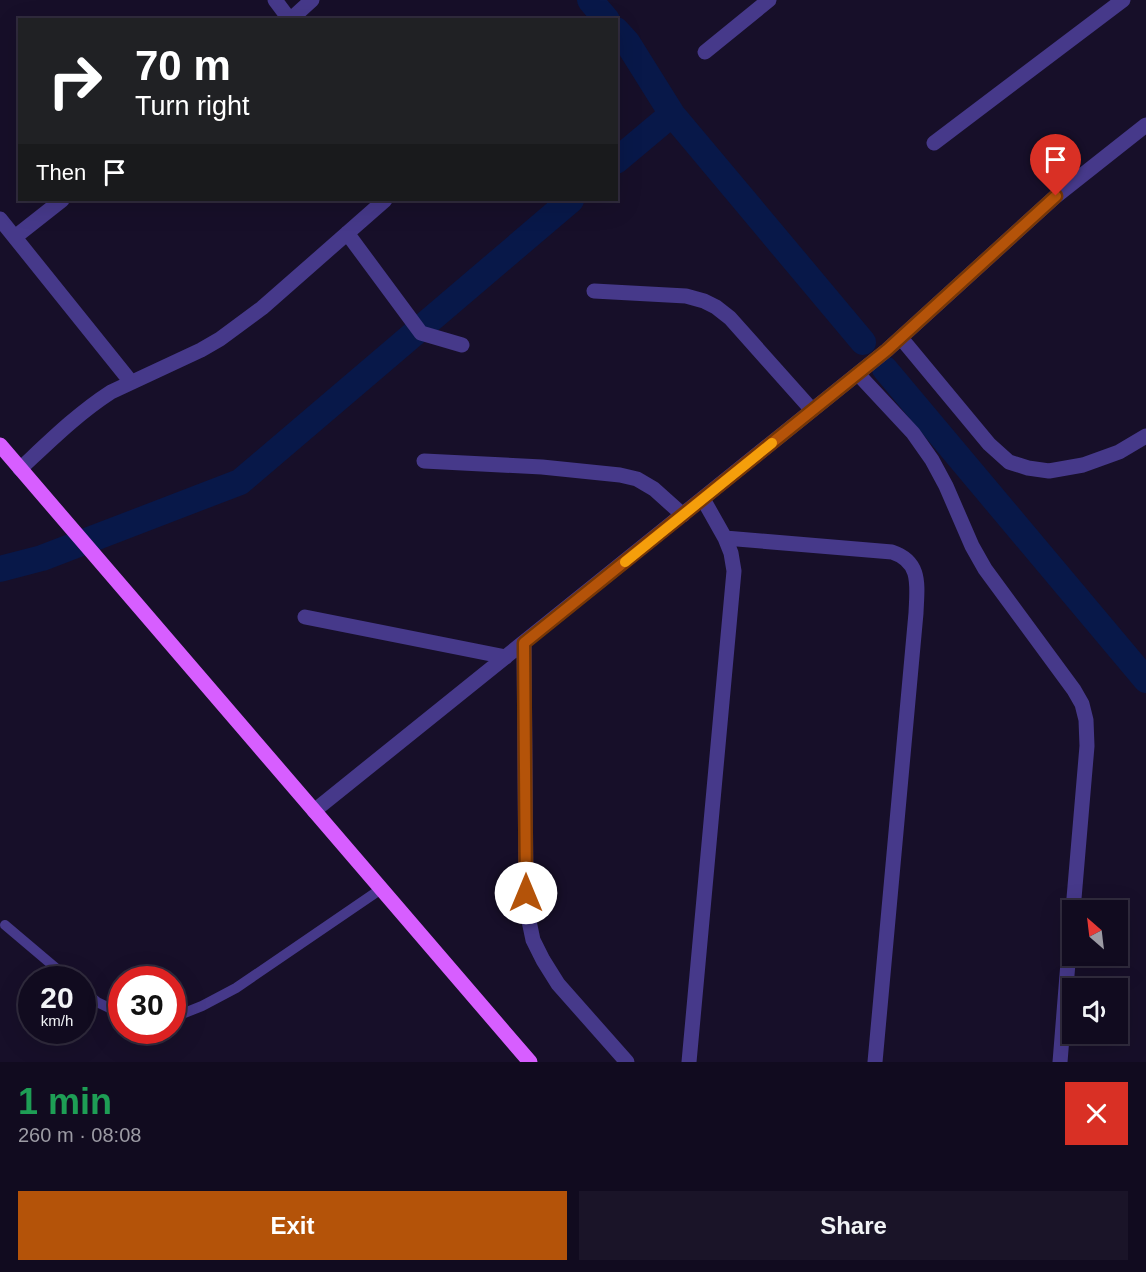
<!DOCTYPE html>
<html lang="en">
<head>
<meta charset="utf-8">
<style>
	body { margin:0; font-family:Helvetica,sans-serif; background:#1a1428; color:#f1f3f6; height:100vh; display:flex; flex-direction:column; font-size:22px; white-space:nowrap }
	* { box-sizing:border-box; margin:0 }
	p { font-size:20px; color:#9c9ba4 }
	.icon { flex:none; width:33px; height:33px; fill:none; stroke:currentColor; stroke-width:2; stroke-linecap:round; stroke-linejoin:round }
	.map { position:relative; height:1062px; overflow:hidden }
	.sheet { display:flex; flex-direction:column; background:#110b1f; flex:1 }
	.sheet>* { flex:none }
	.guide { position:absolute; left:18px; top:18px; width:600px; height:183px; border-radius:0px; box-shadow:0 6px 24px #0002,0 0 0 2px #302b3d; background:#202124; color:#fff; overflow:hidden }
	.needle { width:39px; rotate:332deg }
	.fabs { position:absolute; left:1062px; top:900px; display:grid; gap:12px }
	.fabs a { display:grid; place-items:center; width:66px; height:66px; border-radius:0px; background:#110b1f; box-shadow:0 6px 24px #0002,0 0 0 2px #302b3d; font-size:30px }
	.speed { position:absolute; left:18px; top:966px; display:flex; gap:12px; font-size:30px; font-weight:700; text-align:center }
	.speed>* { display:grid; place-content:center; width:78px; height:78px; border-radius:50%; background:#110b1f; box-shadow:0 6px 24px #0002,0 0 0 2px #302b3d; line-height:1 }
	.speed small { font-size:15px; font-weight:400 }
	.speed .limit { border:9px solid #d22; background:#fff; color:#111 }
	.pin { position:absolute; display:grid; place-items:center; width:51px; height:51px; color:#fff; margin:-62px -26px; border-radius:50% 50% 50% 0; rotate:-45deg; box-shadow:0 0 6px #0007 }
	.pin .icon { rotate:45deg }
	.me { position:absolute; width:66px; margin:-33px; rotate:0deg; stroke-linejoin:round; filter:drop-shadow(0 0 4px #0008) }
	.turn { display:flex; align-items:center; gap:21px; height:126px; padding:0 18px; font-size:27px }
	.turn .icon { width:78px; height:78px; stroke-width:2.5 }
	.turn b { display:block; font-size:42px; line-height:51px }
	.then { display:flex; align-items:center; height:57px; padding:0 18px; background:#0003; gap:12px; font-size:22px }
	.round { display:grid; place-items:center; flex:none; width:63px; height:63px; border-radius:0px; background:#1a1428 }
	.summary { display:flex; align-items:center; justify-content:space-between; height:102px; padding:0 18px }
	h1 { font-size:36px; font-weight:600; line-height:45px; color:#1e9e55 }
	.cta { display:flex; gap:12px; margin-top:auto; padding:12px 18px }
	.cta a { flex:1; height:69px; border-radius:0px; background:#b45309; color:#fff; font-size:24px; font-weight:600; line-height:69px; text-align:center }
	.cta a+a { background:#1a1428; color:#f1f3f6 }
	.map>svg:first-child { display:block }
	.lines { fill:none; stroke-linecap:round; stroke-linejoin:round }
	.canal { stroke:#081849; stroke-width:26 }
	.lane { stroke:#46398a; stroke-width:10 }
	.street { stroke:#46398a; stroke-width:15 }
	.primary { stroke:#d75eff; stroke-width:15 }
	.route-casing { stroke:#753606; stroke-width:15 }
	.route { stroke:#b45309; stroke-width:10 }
	.slow { stroke:#f59e0b; stroke-width:10 }
</style>
</head>
<body>
<div class="map">
<svg width="1146" height="1062" viewBox="0 0 1146 1062">
	<rect width="100%" height="100%" fill="#170f29"/>
	<g class="lines">
		<path class="canal" d="M590,0L607,20
			M616,30L627,42L672,114L863,342
			M616,161L672,114
			M885,369L1146,680
			M0,569L42,558L240,482L571,200"/>
		<path class="lane" d="M5,925L70,980
			M82,990L97,1002L122,1014
			M172,1018L202,1006L236,988L381,889"/>
		<path class="street" d="M275,0L290,20
			M290,20L312,0
			M705,52L769,0
			M934,143L1123,0
			M0,219L131,382
			M347,233L421,333L462,345
			M15,237L62,200
			M594,291L686,296L704,301L716,307L730,318L812,410
			M901,338L989,444L1009,462L1028,468L1049,471L1083,465L1119,452L1146,436
			M858,374L913,433L932,460L946,486L972,546L985,569L1074,690L1082,704L1086,720L1087,746L1073,910
			M424,461L542,467L620,475L637,479L654,489L683,515
			M20,469C49,442 77,414 111,392L201,350L220,339L262,308L385,200
			M725,538L892,552C922,562 917,586 916,613L875,1062
			M305,617L506,657
			M524,643L526,893L529,921L533,940L543,960L558,984L627,1062
			M314,811L887,350L1056,196L1146,125
			M689,1062L734,571L731,553L725,538L703,499
			M1060,1062L1072,913"/>
		<path class="primary" d="M0,445L530,1062"/>
	</g>
	<g class="lines">
		<defs>
			<path id="route" d="M526,893L524,643L887,350L1056,196"/>
		</defs>
		<use href="#route" class="route-casing"/>
		<use href="#route" class="route"/>
		<path class="slow" d="M625,562L772,443"/>
	</g>
</svg>
<div class="fabs">
<a><svg class="needle" viewBox="-14 -14 28 28"><path d="M0-13l5 13h-10z" fill="#e53935"/><path d="M0 13l5-13h-10z" fill="#9c9ba4"/></svg></a>
<a><svg class="icon" aria-label="sound" viewBox="0 0 24 24"><path d="M4 9h4l5-4v14l-5-4H4zM17 9q2 3 0 6"/></svg></a>
</div>
<div class="speed"><div>20<small>km/h</small></div><div class="limit">30</div></div>
<div class="pin" style="left:1056px;top:196px;background:#d93025"><svg class="icon" aria-label="arrive" viewBox="0 0 24 24"><path d="M6 21V4h12l-3 4 3 4H6"/></svg></div>
<svg class="me" style="left:526px;top:893px" viewBox="-20 -20 40 40"><circle r="19" fill="#fff"/><path d="M0-13L10 11 0 6-10 11z" fill="#b45309"/></svg>
<div class="guide">
<div class="turn"><svg class="icon" aria-label="right" viewBox="0 0 24 24"><path d="M7 20v-9h11M14 6l5 5-5 5"/></svg><div><b>70 m</b>Turn right</div></div>
<div class="then">Then<svg class="icon" aria-label="arrive" viewBox="0 0 24 24"><path d="M6 21V4h12l-3 4 3 4H6"/></svg></div>
</div>
</div>
<section class="sheet">
<div class="summary"><div><h1>1 min</h1><p>260 m · 08:08</p></div><a class="round" style="background:#d93025;color:#fff"><svg class="icon" aria-label="close" viewBox="0 0 24 24"><path d="M6 6l12 12M18 6L6 18"/></svg></a></div>
<div class="cta"><a>Exit</a><a>Share</a></div>
</section>
</body>
</html>
